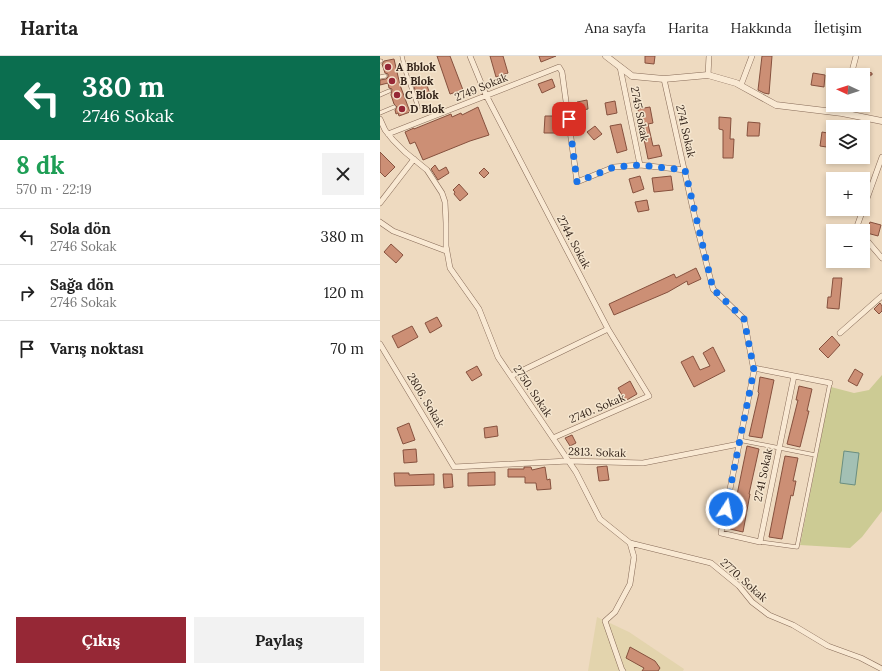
<!DOCTYPE html>
<html lang="tr">
<head>
<meta charset="utf-8">
<style>
	body { margin:0; font-family:Lora,serif; background:#f2f2f2; color:#222; height:100vh; display:flex; flex-direction:column; font-size:15px; white-space:nowrap }
	* { box-sizing:border-box; margin:0 }
	p { font-size:13px; color:#767676 }
	.icon { flex:none; width:22px; height:22px; fill:none; stroke:currentColor; stroke-width:2; stroke-linecap:round; stroke-linejoin:round }
	.map { position:relative; flex:1; overflow:hidden }
	.details { display:flex; flex-direction:column; background:#fff; width:380px }
	.details>* { flex:none }
	.guide { background:#0b6e4f; color:#fff; overflow:hidden }
	.needle { width:26px; rotate:274deg }
	.controls { position:absolute; left:446px; top:12px; display:grid; gap:8px }
	.controls a { display:grid; place-items:center; width:44px; height:44px; border-radius:0px; background:#fff; box-shadow:0 2px 6px #0003; font-size:20px }
	.pin { position:absolute; display:grid; place-items:center; width:34px; height:34px; color:#fff; margin:-17px; border-radius:8px; box-shadow:0 2px 6px #0006 }
	.me { position:absolute; width:44px; margin:-22px; rotate:11deg; stroke-linejoin:round; filter:drop-shadow(0 0 3px #0008) }
	.turn { display:flex; align-items:center; gap:14px; height:84px; padding:0 16px; font-size:18px }
	.turn .icon { width:52px; height:52px; stroke-width:2.5 }
	.turn b { display:block; font-size:28px; line-height:34px }
	.round { display:grid; place-items:center; flex:none; width:42px; height:42px; border-radius:0px; background:#f2f2f2 }
	.head { display:flex; align-items:center; justify-content:space-between; height:68px; padding:0 16px }
	h1 { font-size:24px; font-weight:700; line-height:30px; color:#1e9e55 }
	.button { display:flex; gap:8px; margin-top:auto; padding:8px 16px }
	.button a { flex:1; height:46px; border-radius:0px; background:#962836; color:#fff; font-size:16px; font-weight:700; line-height:46px; text-align:center }
	.button a+a { background:#f2f2f2; color:#222 }
	ul { padding:0; list-style:none }
	li { display:flex; align-items:center; gap:12px; height:56px; padding:0 16px; border-top:1px solid #e0e0e0 }
	li div { flex:1 }
	li b { display:block; font-size:15px }
	li em { font-style:normal }
	header { display:flex; align-items:center; gap:24px; box-sizing:border-box; height:56px; padding:0 20px; background:#fff; border-bottom:1px solid #e0e0e0 }
	header strong { font-size:19px }
	nav { display:flex; gap:22px; margin-inline-start:auto; font-size:14px }
	main { display:flex; flex:1; min-height:0 }
	.map>svg:first-child { display:block }
	.farmland { fill:#e3d4ad }
	.green { fill:#cccb94 }
	.water { fill:#a3c0b4; stroke:#6a8e80 }
	.building { fill:#cc8f75; stroke:#86513e }
	.lines { fill:none; stroke-linecap:round; stroke-linejoin:round }
	.pedestrian-casing { stroke:#876b58; stroke-width:4.5 }
	.minor-casing { stroke:#876b58; stroke-width:6 }
	.tertiary-casing { stroke:#876b58; stroke-width:7 }
	.pedestrian { stroke:#f9e9d3; stroke-width:3.5 }
	.minor { stroke:#f9e9d3; stroke-width:5 }
	.tertiary { stroke:#f9e9d3; stroke-width:6 }
	.route { stroke:#1a73e8; stroke-width:7; stroke-dasharray:0 12.6 }
	.poi-dot { fill:#962836; stroke:#f5e6cf; stroke-width:1.5 }
	.labels { text-anchor:middle; dominant-baseline:central; stroke-width:3; stroke-linejoin:round; paint-order:stroke }
	.poi-label { font-size:11px; font-weight:bold; fill:#36261c; stroke:#f5e6cf; text-anchor:start }
	.street-label { font-size:11px; fill:#36261c; stroke:#f5e6cf }
</style>
</head>
<body>
<header>
<strong>Harita</strong>
<nav><a>Ana sayfa</a><a>Harita</a><a>Hakkında</a><a>İletişim</a></nav>
</header>
<main>
<section class="details">
<div class="guide">
<div class="turn"><svg class="icon" aria-label="left" viewBox="0 0 24 24"><path d="M17 20v-9H6M10 6l-5 5 5 5"/></svg><div><b>380 m</b>2746 Sokak</div></div>
</div>
<div class="head"><div><h1>8 dk</h1><p>570 m · 22:19</p></div><a class="round"><svg class="icon" aria-label="close" viewBox="0 0 24 24"><path d="M6 6l12 12M18 6L6 18"/></svg></a></div>
<ul>
<li><svg class="icon" aria-label="left" viewBox="0 0 24 24"><path d="M17 20v-9H6M10 6l-5 5 5 5"/></svg><div><b>Sola dön</b><p>2746 Sokak</p></div><em>380 m</em></li>
<li><svg class="icon" aria-label="right" viewBox="0 0 24 24"><path d="M7 20v-9h11M14 6l5 5-5 5"/></svg><div><b>Sağa dön</b><p>2746 Sokak</p></div><em>120 m</em></li>
<li><svg class="icon" aria-label="arrive" viewBox="0 0 24 24"><path d="M6 21V4h12l-3 4 3 4H6"/></svg><div><b>Varış noktası</b></div><em>70 m</em></li>
</ul>
<div class="button"><a>Çıkış</a><a>Paylaş</a></div>
</section>
<div class="map">
<svg width="502" height="615" viewBox="0 0 502 615">
	<rect width="100%" height="100%" fill="#eedac0"/>
	<path class="farmland" d="M217,561L249,576L304,613L303,615H208Z"/>
	<path class="green" d="M502,319V455L482,481L470,492L420,489L451,331L474,337L489,334Z"/>
	<path class="water" d="M464,395L479,397L475,429L460,427Z"/>
	<path class="building" d="M57,0H70L83,34L70,38Z
		M110,0H123L128,17L116,21Z
		M159,0H176L161,6Z
		M265,0H275L274,8L265,7Z
		M382,0H392L389,38L384,37L378,34Z
		M14,3L20,29L30,56L19,60L18,57L16,58L15,54L17,51L14,48L11,39L12,33L9,32L8,27L0,29V24L6,23L8,21V18L5,17L2,8L4,5Z
		M478,14L492,17V19H490L485,39L483,38V19H477Z
		M433,17L445,19L444,31L431,29Z
		M172,23L175,31L162,37L158,28Z
		M45,24L50,38L38,42L33,28Z
		M207,44L208,53L198,55L197,46Z
		M235,45L237,57L227,59L225,47Z
		M98,51L109,79L90,85L43,104L35,86L30,88L25,76L34,72V73L71,58L72,61L81,57L82,59Z
		M270,51L273,67L268,68L273,90L279,89L282,100L268,103L264,83L263,84L258,53Z
		M165,60H179V77H164Z
		M339,61L351,62L350,83H354L353,102H343V74L339,73Z
		M368,66L380,67L379,80H367Z
		M241,68L247,94L237,97L230,70Z
		M215,70L222,78L214,84L207,76Z
		M442,76L453,78V92L440,90Z
		M0,96L15,111L5,121L0,116Z
		M55,109L59,115L66,111L69,117L58,124L51,113Z
		M104,112L109,117L104,122L99,117Z
		M260,120L264,133L253,137L249,123Z
		M291,120L293,134L274,136L272,122Z
		M79,128L88,138L80,145L74,138L75,136L73,134Z
		M267,144L269,154L258,156L255,146Z
		M490,166L501,169L498,180L487,177Z
		M11,188L23,199L16,207L4,196Z
		M316,212L321,223L308,229L307,225L288,236L234,259L229,248L294,218L296,222Z
		M453,222H462L459,253L447,252L448,241H451Z
		M500,247L502,250V255L499,258L494,253Z
		M57,261L62,270L50,277L45,267Z
		M32,270L38,281L18,292L12,280Z
		M452,280L460,289L448,302L439,293Z
		M333,291L345,315L314,331L301,306L313,300L320,314L330,310L323,297Z
		M97,310L102,319L92,325L86,316Z
		M475,313L483,318L477,330L468,325Z
		M380,321L394,324L382,382L369,380L379,337L378,336Z
		M250,325L257,338L245,345L238,332Z
		M419,330L432,333L427,355H429L420,391L407,388L418,344H416Z
		M29,367L35,384L23,388L17,372Z
		M117,370L118,380L105,382L104,372Z
		M192,379L196,387L190,390L185,382Z
		M367,390L379,393L369,438H370L363,476L350,473Z
		M36,393L37,406L24,407L23,394Z
		M405,400L418,402L413,425H416L413,440L411,439L402,483L389,481Z
		M227,410L229,424L219,425L217,411Z
		M144,411H151L152,414L165,411L167,424L170,423L171,433L157,434L156,427H145V421H128V413H144Z
		M115,416V429L88,430V417Z
		M14,417H29V419L54,418V429L15,430Z
		M63,418H72L73,431L64,432Z
		M250,591L275,605L280,612L278,615H262L264,612L246,602Z"/>
	<g class="lines">
		<defs>
			<path id="pedestrian" d="M22,0L26,17L38,51
				M0,5H1
				M0,21L5,20
				M0,39L9,35
				M0,57L14,51
				M359,384L435,399
				M380,486L417,491L450,327"/>
			<path id="minor" d="M90,0L106,39L228,273L269,340L173,382
				M240,11L260,109
				M328,19L329,0
				M471,19L476,0
				M284,23L316,167L333,233L364,263L374,315L341,477L380,486L414,320
				M361,29L372,0
				M462,57L464,49
				M0,63L5,74L13,84L25,96L47,114L62,137L65,146L66,167V190L70,212L99,253L118,301L196,416L220,463L250,487L254,501L250,528L235,556L225,565L242,614L243,615
				M8,78L179,11L182,16L197,126L234,111L260,109L305,114
				M0,147L34,103
				M0,166L13,175L66,195
				M478,175L476,173L502,101
				M483,180L502,202
				M460,277L502,240
				M0,288L74,411L188,405L263,407L359,388
				M374,312L450,327
				M131,320L228,273
				M250,487L331,507L359,530L372,546L389,559L413,569L448,590L481,602L502,613"/>
			<path id="tertiary" d="M226,0L252,20L284,23L328,19L356,27L396,49L462,57L502,65"/>
		</defs>
		<use href="#pedestrian" class="pedestrian-casing"/>
		<use href="#minor" class="minor-casing"/>
		<use href="#tertiary" class="tertiary-casing"/>
		<use href="#pedestrian" class="pedestrian"/>
		<use href="#minor" class="minor"/>
		<use href="#tertiary" class="tertiary"/>
	</g>
	<g class="lines">
		<path class="route" d="M189,63L197,126L234,111L260,109L305,114L333,233L364,263L374,314L346,453"/>
	</g>
	<g class="poi-dot">
		<circle cx="8" cy="11" r="4"/>
		<circle cx="12" cy="25" r="4"/>
		<circle cx="17" cy="39" r="4"/>
		<circle cx="22" cy="53" r="4"/>
	</g>
	<g class="labels">
		<g class="poi-label">
			<text x="16" y="11">A Bblok</text>
			<text x="20" y="25">B Blok</text>
			<text x="25" y="39">C Blok</text>
			<text x="30" y="53">D Blok</text>
		</g>
		<g class="street-label">
			<text transform="translate(101 31) rotate(-22)">2749 Sokak</text>
			<text transform="translate(260 58) rotate(79)">2745 Sokak</text>
			<text transform="translate(306 75) rotate(77)">2741 Sokak</text>
			<text transform="translate(194 186) rotate(62)">2744. Sokak</text>
			<text transform="translate(153 335) rotate(56)">2750. Sokak</text>
			<text transform="translate(46 344) rotate(59)">2806. Sokak</text>
			<text transform="translate(217 352) rotate(-23)">2740. Sokak</text>
			<text transform="translate(217 396) rotate(2)">2813. Sokak</text>
			<text transform="translate(383 419) rotate(-78)">2741 Sokak</text>
			<text transform="translate(364 524) rotate(42)">2770. Sokak</text>
		</g>
	</g>
</svg>
<div class="controls">
<a><svg class="needle" viewBox="-14 -14 28 28"><path d="M0-13l5 13h-10z" fill="#e53935"/><path d="M0 13l5-13h-10z" fill="#767676"/></svg></a>
<a><svg class="icon" aria-label="layers" viewBox="0 0 24 24"><path d="M12 4l9 5-9 5-9-5zM3 14l9 5 9-5"/></svg></a>
<a>+</a>
<a>−</a>
</div>
<div class="pin" style="left:189px;top:63px;background:#d93025"><svg class="icon" aria-label="arrive" viewBox="0 0 24 24"><path d="M6 21V4h12l-3 4 3 4H6"/></svg></div>
<svg class="me" style="left:346px;top:453px" viewBox="-20 -20 40 40"><circle r="17" fill="#1a73e8" stroke="#fff" stroke-width="3"/><path d="M0-11L8 9 0 5-8 9z" fill="#fff"/></svg>
</div>
</main>
</body>
</html>
